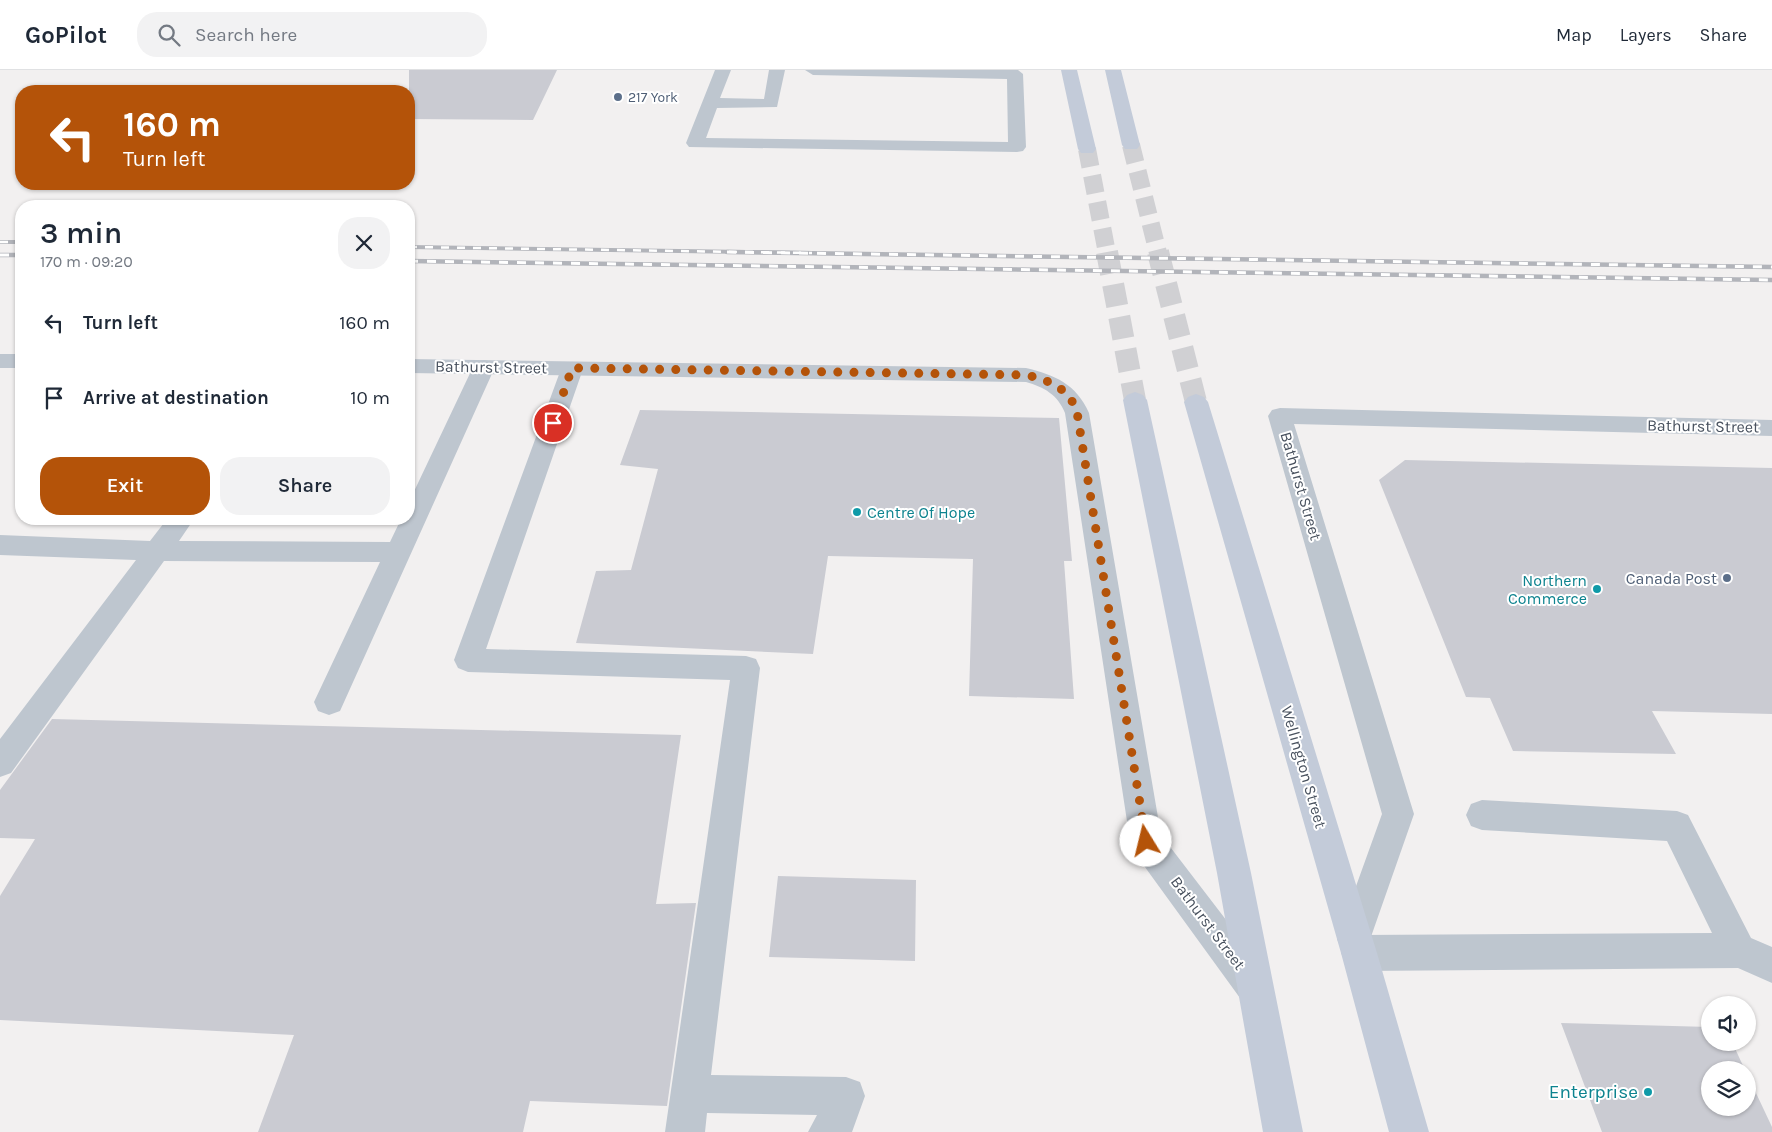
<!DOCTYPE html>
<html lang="en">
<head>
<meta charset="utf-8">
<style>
	body { margin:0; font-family:Karla,sans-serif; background:#f2f2f3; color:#1f2937; height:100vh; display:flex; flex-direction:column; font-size:19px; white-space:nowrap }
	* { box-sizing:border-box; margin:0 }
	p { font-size:16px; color:#747a83 }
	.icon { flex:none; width:28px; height:28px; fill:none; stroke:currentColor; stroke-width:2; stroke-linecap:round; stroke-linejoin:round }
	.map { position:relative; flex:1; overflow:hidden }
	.sheet { position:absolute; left:15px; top:130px; width:400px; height:325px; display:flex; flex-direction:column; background:#fff; border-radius:20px; box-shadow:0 1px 4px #0004 }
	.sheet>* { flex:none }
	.hud { position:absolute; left:15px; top:15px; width:400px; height:105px; border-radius:20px; box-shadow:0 1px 4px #0004; background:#b45309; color:#fff; overflow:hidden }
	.tools { position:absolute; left:1701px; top:926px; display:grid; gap:10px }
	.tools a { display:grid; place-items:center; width:55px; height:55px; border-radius:50%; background:#fff; box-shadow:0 1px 4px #0004; font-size:25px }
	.pin { position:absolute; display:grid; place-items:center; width:42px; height:42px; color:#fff; margin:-21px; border:2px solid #fff; border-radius:50%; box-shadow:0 1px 5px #0007 }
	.me { position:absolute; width:55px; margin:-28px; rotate:351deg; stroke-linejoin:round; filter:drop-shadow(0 0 4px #0008) }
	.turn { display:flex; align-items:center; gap:18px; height:105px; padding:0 25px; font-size:22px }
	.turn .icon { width:65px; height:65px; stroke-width:2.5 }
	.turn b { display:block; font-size:35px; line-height:42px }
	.round { display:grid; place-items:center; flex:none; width:52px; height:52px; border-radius:20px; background:#f2f2f3 }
	.head { display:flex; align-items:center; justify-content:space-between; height:85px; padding:0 25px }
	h1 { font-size:30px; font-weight:600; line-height:38px }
	.button { display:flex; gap:10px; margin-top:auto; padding:10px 25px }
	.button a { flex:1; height:58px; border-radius:20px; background:#b45309; color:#fff; font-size:20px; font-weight:600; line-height:58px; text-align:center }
	.button a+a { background:#f2f2f3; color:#1f2937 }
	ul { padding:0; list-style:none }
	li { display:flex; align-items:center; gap:15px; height:75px; padding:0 25px }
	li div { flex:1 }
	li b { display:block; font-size:19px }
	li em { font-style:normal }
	header { display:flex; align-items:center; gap:30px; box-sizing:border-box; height:70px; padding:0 25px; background:#fff; border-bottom:1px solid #e0e1e3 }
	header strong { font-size:24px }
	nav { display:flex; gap:28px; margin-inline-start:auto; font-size:18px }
	.search { width:350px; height:45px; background:#f2f2f3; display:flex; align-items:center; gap:12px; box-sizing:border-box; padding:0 18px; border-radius:20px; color:#747a83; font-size:19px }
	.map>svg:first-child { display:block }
	.building { fill:#cacbd2 }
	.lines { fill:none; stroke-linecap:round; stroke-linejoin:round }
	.secondary-tunnel-far1 { stroke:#d0d0d3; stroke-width:18; stroke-dasharray:18 9; stroke-linecap:butt }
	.secondary-tunnel { stroke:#d0d0d3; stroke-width:22; stroke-dasharray:22 11; stroke-linecap:butt }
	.service { fill:#bec6cf; fill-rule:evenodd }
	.minor { fill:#bec6cf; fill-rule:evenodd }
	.secondary { fill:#c3cbd9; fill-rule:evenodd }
	.rail-far1-casing { stroke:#b2b4ba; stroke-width:4 }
	.rail-casing { stroke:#b2b4ba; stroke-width:4.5 }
	.rail-far1 { stroke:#fff; stroke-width:2.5; stroke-dasharray:8; stroke-linecap:butt }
	.rail { stroke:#fff; stroke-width:3; stroke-dasharray:9; stroke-linecap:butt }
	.route { stroke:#b45309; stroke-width:9; stroke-dasharray:0 16.2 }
	.service-dot { fill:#5c6f8a; stroke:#fff; stroke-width:2 }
	.culture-dot { fill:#0f9aa8; stroke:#fff; stroke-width:2 }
	.labels { text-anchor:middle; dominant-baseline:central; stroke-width:4; stroke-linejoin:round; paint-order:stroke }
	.far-service-label { font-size:14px; fill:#4e5e75; stroke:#fff; text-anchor:start }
	.street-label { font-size:16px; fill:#48515e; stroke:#fff }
	.culture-label { font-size:16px; fill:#0d838f; stroke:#fff; text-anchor:start }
	.service-label { font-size:16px; fill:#4e5e75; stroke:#fff; text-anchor:end }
	.near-culture-label { font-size:19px; fill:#0d838f; stroke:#fff; text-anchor:end }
</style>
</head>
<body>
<header>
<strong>GoPilot</strong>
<div class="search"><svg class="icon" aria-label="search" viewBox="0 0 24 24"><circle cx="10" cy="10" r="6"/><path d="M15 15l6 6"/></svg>Search here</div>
<nav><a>Map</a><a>Layers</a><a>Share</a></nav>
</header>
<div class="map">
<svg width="1772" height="1062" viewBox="0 0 1772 1062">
	<rect width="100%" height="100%" fill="#f2f0f0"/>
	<path class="building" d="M409,0H557L533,50L409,49Z
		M640,340L1059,348L1072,491H1064L1074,629L969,626L973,489L828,486L813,584L576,573L596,501L631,500L658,399L620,395Z
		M1405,390L1772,398V644L1652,641L1676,684L1513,681L1490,628L1466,627L1379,410Z
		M52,649L681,665L656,834L696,833L667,1036L530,1031L523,1062H258L294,965L0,950V826L35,769L0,768V720Z
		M778,806L916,810L915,891L769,887Z
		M1561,953L1710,957V972H1732L1745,1000H1710V1038H1748V1006L1772,1057V1062H1602Z"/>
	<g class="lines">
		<path class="secondary-tunnel-far1" d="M1131,75L1158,183
			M1087,79L1107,183"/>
		<path class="secondary-tunnel" d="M1107,182L1135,330
			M1158,182L1196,332"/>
		<path class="service" d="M715,0H731L720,28L764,29L769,0H785L777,37L717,38L706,68L1008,72L1007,9L813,5L805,0H1018L1023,4L1026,77L1023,81L1017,82L689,77L686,73Z
			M484,290L492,292L495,297L340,641L329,645L318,641L314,632L380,492L164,491L11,703L0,707V669L136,490L0,485V465L150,471L167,449H194L179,471L390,472L401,449H409V432L473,297L476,292Z
			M572,292L580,294L583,299L486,579L746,586L756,589L760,598L711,1005L846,1007L860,1012L865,1026L852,1062H808L817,1045L707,1043L705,1062H665L730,610L468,602L458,598L454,590L561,299L564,294Z
			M1482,730L1677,741L1688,745L1751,868L1772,877V913L1738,898L1359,901L1347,895L1341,883L1347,871L1359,865L1712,863L1667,771L1482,760L1471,756L1466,745L1471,734Z"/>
		<path class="minor" d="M0,284H21V298H0Z
			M409,289L1026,298C1055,305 1076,314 1089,343L1161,765L1266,902L1271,915L1266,928L1253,933L1240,928L1134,782L1130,771L1065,343C1058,325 1044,317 1026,312L409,303Z
			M1280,338L1772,350V366L1294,354L1414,744L1366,881L1354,886L1342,881L1337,869L1382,744L1268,346L1272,340Z"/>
		<path class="secondary" d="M1061,0H1077L1096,79L1093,83H1081L1078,79Z
			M1105,0H1121L1140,75L1137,79H1125L1122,75Z
			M1135,322L1143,325L1147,330L1251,803L1303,1062H1263L1217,803L1123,330L1127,325Z
			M1196,324L1204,327L1208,332L1377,883L1429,1062H1389L1341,883L1184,332L1188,327Z"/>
		<defs>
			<path id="rail-far1" d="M0,172H21
				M409,177L812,183"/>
			<path id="rail" d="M727,182L1772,197
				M0,185H21
				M409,191L1772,210"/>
		</defs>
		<use href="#rail-far1" class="rail-far1-casing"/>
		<use href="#rail" class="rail-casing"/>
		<use href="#rail-far1" class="rail-far1"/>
		<use href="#rail" class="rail"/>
	</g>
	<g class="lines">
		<path class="route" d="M553,353L572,298L1026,305C1049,310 1069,318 1077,342L1146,771"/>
	</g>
	<g class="service-dot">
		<circle cx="618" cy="27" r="5"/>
		<circle cx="1727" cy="508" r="5"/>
	</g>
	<g class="culture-dot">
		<circle cx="857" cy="442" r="5"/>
		<circle cx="1597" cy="519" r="5"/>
		<circle cx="1648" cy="1022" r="5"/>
	</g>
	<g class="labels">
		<g class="far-service-label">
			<text x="628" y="27">217 York</text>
		</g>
		<g class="street-label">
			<text transform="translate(491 297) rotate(1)">Bathurst Street</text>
			<text transform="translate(1703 356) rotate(1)">Bathurst Street</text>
			<text transform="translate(1301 416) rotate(74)">Bathurst Street</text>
			<text transform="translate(1304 697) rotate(74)">Wellington Street</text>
			<text transform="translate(1208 853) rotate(53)">Bathurst Street</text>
		</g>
		<g class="culture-label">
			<text x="867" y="442">Centre Of Hope</text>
			<text x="1587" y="510" text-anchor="end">Northern<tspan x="1587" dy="18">Commerce</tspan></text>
		</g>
		<g class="service-label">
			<text x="1717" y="508">Canada Post</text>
		</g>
		<g class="near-culture-label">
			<text x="1638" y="1022">Enterprise</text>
		</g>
	</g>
</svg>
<div class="tools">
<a><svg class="icon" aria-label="sound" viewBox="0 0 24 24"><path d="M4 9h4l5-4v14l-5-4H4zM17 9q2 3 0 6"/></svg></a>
<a><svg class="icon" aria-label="layers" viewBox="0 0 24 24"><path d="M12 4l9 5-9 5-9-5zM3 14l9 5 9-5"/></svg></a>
</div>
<div class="pin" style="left:553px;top:353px;background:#d93025"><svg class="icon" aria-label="arrive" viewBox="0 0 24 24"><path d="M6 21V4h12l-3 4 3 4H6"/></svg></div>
<svg class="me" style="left:1146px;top:771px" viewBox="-20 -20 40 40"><circle r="19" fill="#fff"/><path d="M0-13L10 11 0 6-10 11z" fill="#b45309"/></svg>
<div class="hud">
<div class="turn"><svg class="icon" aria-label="left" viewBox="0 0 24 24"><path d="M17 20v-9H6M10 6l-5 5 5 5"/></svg><div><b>160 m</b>Turn left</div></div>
</div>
<section class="sheet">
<div class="head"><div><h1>3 min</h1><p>170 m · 09:20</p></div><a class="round"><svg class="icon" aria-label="close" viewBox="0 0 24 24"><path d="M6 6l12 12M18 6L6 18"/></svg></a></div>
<ul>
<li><svg class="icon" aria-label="left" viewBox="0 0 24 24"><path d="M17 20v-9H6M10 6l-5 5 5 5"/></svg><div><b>Turn left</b></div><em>160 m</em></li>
<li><svg class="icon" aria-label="arrive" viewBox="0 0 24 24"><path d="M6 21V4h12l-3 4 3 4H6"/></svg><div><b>Arrive at destination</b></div><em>10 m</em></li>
</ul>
<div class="button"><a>Exit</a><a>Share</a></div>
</section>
</div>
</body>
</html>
